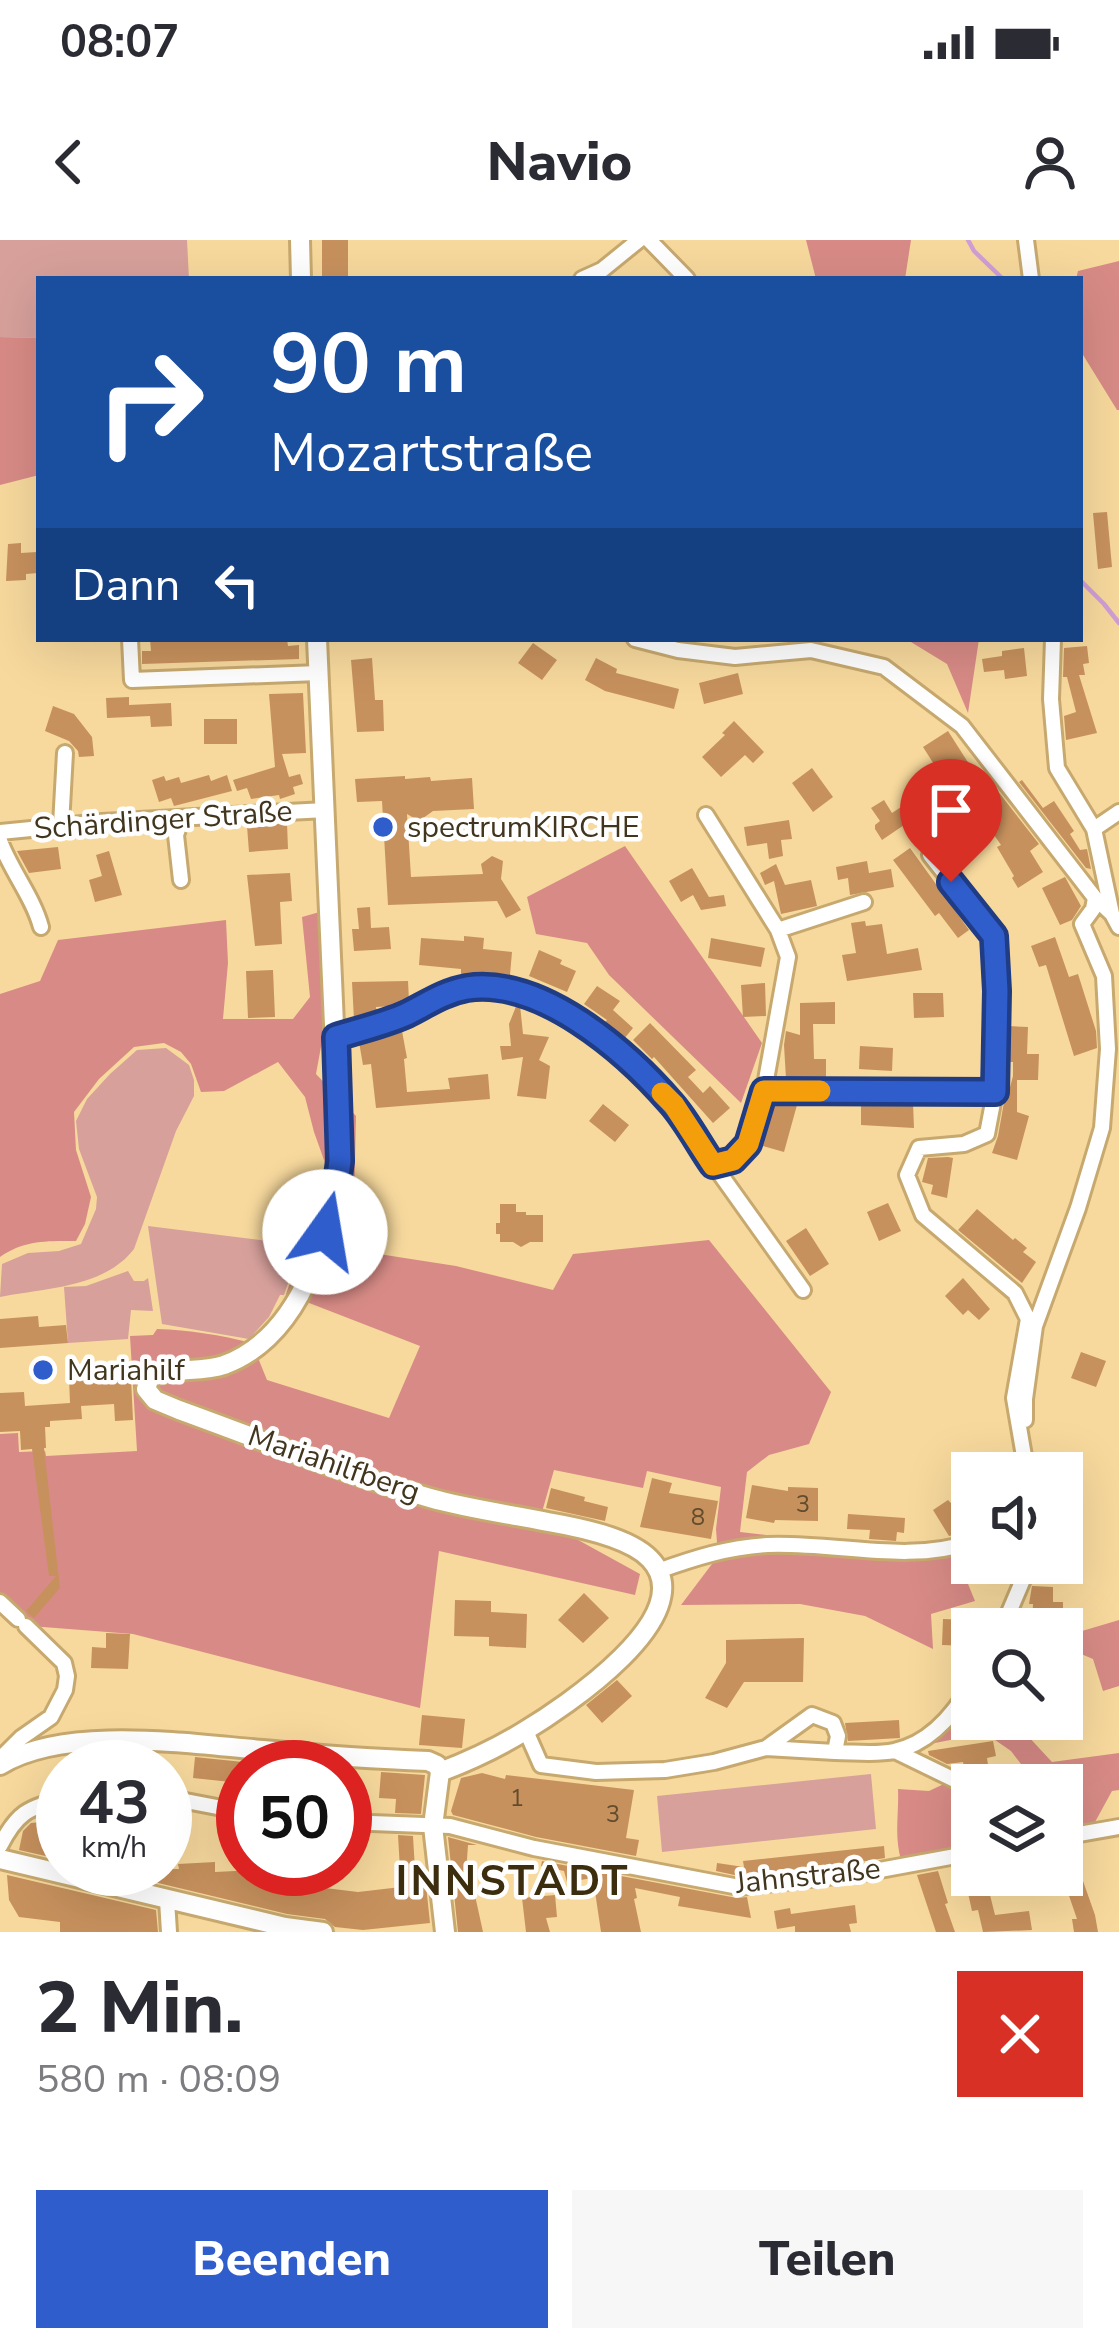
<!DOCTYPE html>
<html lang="de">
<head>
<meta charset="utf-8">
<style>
	body { margin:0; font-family:"Nunito Sans",sans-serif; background:#f7f7f7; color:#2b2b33; height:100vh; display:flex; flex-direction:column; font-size:45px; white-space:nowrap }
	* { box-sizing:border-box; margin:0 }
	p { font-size:39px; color:#7c7c81 }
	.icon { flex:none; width:66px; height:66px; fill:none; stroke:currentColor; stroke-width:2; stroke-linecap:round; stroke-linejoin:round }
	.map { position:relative; height:1692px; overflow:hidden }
	.sheet { display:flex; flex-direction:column; background:#fff; flex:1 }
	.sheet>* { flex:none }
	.top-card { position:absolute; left:36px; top:36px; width:1047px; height:366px; border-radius:0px; box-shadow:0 12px 48px #0002; background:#1a4fa0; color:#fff; overflow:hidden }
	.buttons { position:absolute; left:951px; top:1212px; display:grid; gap:24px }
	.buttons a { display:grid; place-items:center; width:132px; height:132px; border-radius:0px; background:#fff; box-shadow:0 12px 48px #0002; font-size:60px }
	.speed { position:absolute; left:36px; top:1500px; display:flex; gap:24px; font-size:60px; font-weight:700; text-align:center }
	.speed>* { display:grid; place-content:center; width:156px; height:156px; border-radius:50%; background:#fff; box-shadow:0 12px 48px #0002; line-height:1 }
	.speed small { font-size:30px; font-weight:400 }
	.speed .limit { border:18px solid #d22; background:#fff; color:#111 }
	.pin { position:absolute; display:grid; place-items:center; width:102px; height:102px; color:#fff; margin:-123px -51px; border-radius:50% 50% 50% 0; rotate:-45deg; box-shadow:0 0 12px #0007 }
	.pin .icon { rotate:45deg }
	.me { position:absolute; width:132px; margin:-66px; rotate:13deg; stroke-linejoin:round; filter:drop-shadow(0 0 9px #0008) }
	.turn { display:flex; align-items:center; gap:42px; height:252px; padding:0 36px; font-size:54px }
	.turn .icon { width:156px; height:156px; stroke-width:2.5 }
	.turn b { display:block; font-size:84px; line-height:102px }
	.then { display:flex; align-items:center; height:114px; padding:0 36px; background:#0003; gap:24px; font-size:45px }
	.round { display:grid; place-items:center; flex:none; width:126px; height:126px; border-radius:0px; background:#f7f7f7 }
	.summary { display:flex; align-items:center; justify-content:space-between; height:204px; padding:0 36px }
	h1 { font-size:72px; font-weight:800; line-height:90px }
	.primary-button { display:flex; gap:24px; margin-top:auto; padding:24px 36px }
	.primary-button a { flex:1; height:138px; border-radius:0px; background:#2f5dcc; color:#fff; font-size:48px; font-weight:800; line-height:138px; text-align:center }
	.primary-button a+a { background:#f7f7f7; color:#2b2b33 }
	.status { display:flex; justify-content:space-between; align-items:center; height:84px; padding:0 60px; background:#fff; direction:ltr }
	.status svg { height:33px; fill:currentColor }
	header { display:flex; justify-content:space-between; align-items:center; height:156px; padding:0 36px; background:#fff; font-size:54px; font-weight:800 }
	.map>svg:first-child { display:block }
	.green { fill:#d7a09b }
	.forest { fill:#d88b86 }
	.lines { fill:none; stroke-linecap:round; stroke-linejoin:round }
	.stream { stroke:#d19ed4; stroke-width:4.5 }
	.building { fill:#c7915d }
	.minor-casing { stroke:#c7a96f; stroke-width:20 }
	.major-casing { stroke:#c7a96f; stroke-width:24 }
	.minor { stroke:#fff; stroke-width:14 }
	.major { stroke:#fff; stroke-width:18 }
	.route-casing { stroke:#1f3c85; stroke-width:30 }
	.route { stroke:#2f5dcc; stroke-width:21 }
	.slow { stroke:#f59e0b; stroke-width:21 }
	.poi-dot { fill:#2f5dcc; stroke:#fefefe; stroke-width:4.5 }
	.labels { text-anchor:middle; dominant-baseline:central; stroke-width:9; stroke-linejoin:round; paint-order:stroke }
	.number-label { font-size:24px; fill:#624c2d }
	.street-label { font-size:30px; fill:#41351d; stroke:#fefefe }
	.poi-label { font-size:30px; fill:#41351d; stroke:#fefefe; text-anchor:start }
	.district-label { font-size:42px; font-weight:bold; letter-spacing:3px; fill:#3b2d0e; stroke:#fefefe }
</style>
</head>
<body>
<div class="status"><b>08:07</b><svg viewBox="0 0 49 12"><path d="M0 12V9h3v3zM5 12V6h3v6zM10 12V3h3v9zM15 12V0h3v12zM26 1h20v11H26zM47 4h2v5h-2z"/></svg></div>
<header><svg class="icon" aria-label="back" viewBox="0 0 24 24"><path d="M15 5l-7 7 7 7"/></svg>Navio<svg class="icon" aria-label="person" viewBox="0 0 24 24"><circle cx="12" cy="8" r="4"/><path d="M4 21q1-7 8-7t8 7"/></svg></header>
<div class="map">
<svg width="1119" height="1692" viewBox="0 0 1119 1692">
	<rect width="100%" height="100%" fill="#f7d99d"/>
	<path class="green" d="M0,0H187L189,39H39V98L0,97Z
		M166,808L189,825L194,840V856L176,891L134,1009C104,1048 45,1048 0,1057L2,1024L28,1013L59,1011L81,1004L96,969L97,957L79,909L76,881L87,859L110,834L137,810Z
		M148,986L301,1005L284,1055H280L269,1077L249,1099L162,1084Z
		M128,1031L134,1041H144L148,1038L153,1071L131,1070L128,1099L68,1103L64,1047L86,1046Z
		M871,1534L876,1589L662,1612L657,1556Z"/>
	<path class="forest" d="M806,0H911L905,39H816Z
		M1119,21V170H1117L1080,110V39H1076L1078,31Z
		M0,97L39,98V235L0,245Z
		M906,399H979L968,473L947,424Z
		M625,606L762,803L741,863L609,735L587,703L536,694L527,657Z
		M323,671L325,785L316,834L356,876L353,1010L456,1026L553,1050L573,1014L709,1000L831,1152L809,1204L769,1215L747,1232L740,1292L957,1317L975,1361L931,1374L933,1409L865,1376L800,1364L681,1365L718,1316L716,1289L721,1247L647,1231L643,1248L554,1230L540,1279L640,1334L635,1355L439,1311L420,1468L133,1394L30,1386L13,1367L0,1357V1194L18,1193L19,1212L45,1211L46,1216L137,1211L130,1096L153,1095L157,1089C190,1090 220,1095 252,1103L267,1140L389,1178L420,1106L286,1054L329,934L314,892L305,857L278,822L224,851L201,852L191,824L181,812L164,803L134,807L99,839L74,872L76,910L91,957L85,984L76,1001C47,1001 24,1000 0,1017V754L40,741L58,700L226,680L228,723L223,779H293L310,757L302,677Z
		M1119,1380V1446L1103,1451L1093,1419L1062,1406V1397Z
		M972,1451V1479H1045L1026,1494L1052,1522L1119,1513V1550L1112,1551L1095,1582L1062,1589V1545H1037L1011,1511L985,1493L925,1505Z
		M946,1543L972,1549V1606L901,1620C894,1595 899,1575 898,1549L929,1551Z"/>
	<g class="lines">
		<path class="stream" d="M968,0L974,11L1003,39
			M1080,340L1104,364L1119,383"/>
	</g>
	<path class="building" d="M322,0H348V39H322Z
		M1107,272L1112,327L1098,329L1093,273Z
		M21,303V313L37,312L38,333L26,334V340L6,341L8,304Z
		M150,399H287L288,406L299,405V419L142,424V411H151Z
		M533,403L557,420L542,440L518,423Z
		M1087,406L1089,423L1083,424L1085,435H1079L1097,493L1066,500L1064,476L1076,472L1067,437H1063L1064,408Z
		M1024,408L1027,436L1005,439L1004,430L984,432L982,419L1002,416V411Z
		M372,418L375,460H383L384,491L357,492L351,420Z
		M596,418L617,429L616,433L679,449L674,469L605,451L585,440Z
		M738,433L743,454L704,464L699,443Z
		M303,453L306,513L282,514L289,537L300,534L303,544L293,547L295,554L280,559L279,555L251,559L247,548L237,551L233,540L275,527L269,454Z
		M129,457V465L171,463L172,486L151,487L150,476L107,478L106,458Z
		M53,466L74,474L92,497L94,516L79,517L78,511L69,501L45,491Z
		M204,479H237V504H204Z
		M734,481L764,512L753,523L745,515L721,537L702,517L725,495L722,493Z
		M948,491L969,524L944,540L923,507Z
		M812,528L833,557L813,572L792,543Z
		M209,535L211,541L227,535L232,551L174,566L171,558L159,562L152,540L164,536L166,541L179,537L181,543Z
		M405,536V539L430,537L431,541L472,538L474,569L433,571L419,581L407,574L411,637L483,634L481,624L492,616L503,621L501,639L521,670L506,678L497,661L388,665L382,561L357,562L355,539Z
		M1022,540L1043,568L1054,561L1074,591L1070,594L1080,610L1087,609L1091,629L1086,628L1019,542Z
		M997,550L1039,604L1030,611L1043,632L1018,648L1012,638L1014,636L997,607L1001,605L974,566Z
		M884,560L892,573L901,567L910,581L882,600L875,589V585L880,581L871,568Z
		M789,580L792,599L781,600L783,616L769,619L767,603L747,606L744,587Z
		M287,583L288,609L249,612L247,586Z
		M58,607L61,629L29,633L17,611Z
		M910,608L969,690L958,698L939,673L935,676L893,620Z
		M109,611L122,655L95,662L89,640L102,636L96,615Z
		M867,621L869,633L891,629L894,647L850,655L848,638L838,640L836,627Z
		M776,624L785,645L811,640L817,666L781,674L774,641L765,645L760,633Z
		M692,628L709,657L724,655L726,666L701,670L693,655L681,662L669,641Z
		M290,633L292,661L280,662L282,704L255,706L247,635Z
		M1065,637L1081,666L1072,680L1060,685L1042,648Z
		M370,667L371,688L389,687L391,709L354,711L352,689H359L357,668Z
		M865,681L866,686L882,684L887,714L918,708L922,730L847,741L842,715L856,713L851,683Z
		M464,696L484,698L483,709L512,712L510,735L482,732V736L461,734V729L419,725L421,698L464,701Z
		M1055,697L1069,737L1078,734L1096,791L1097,808L1074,816L1046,725L1039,727L1031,706Z
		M711,698L765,708L761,727L708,718Z
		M539,710L562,720L560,724L576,731L567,752L529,736Z
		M273,730L275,777L248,778L246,731Z
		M408,741L409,761L396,766L376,767L377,773L354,780L352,742Z
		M765,743L766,776L743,777L741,745Z
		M597,746L620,761L613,770L633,788L623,800L603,784L607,780L584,764Z
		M913,753H943L944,777L914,778Z
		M835,762V784H813L814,819H826V840L786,839L784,805L786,791L800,795V763Z
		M517,764L520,765L523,794L549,797L539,820L550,826L546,859L517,856L523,817L502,820L500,806H511L509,784Z
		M650,783L696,830L688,837L703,853L710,846L730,868L713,883L654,817L652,819L633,800Z
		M1008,786L1028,787L1027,814H1039L1038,840H1017V872L1029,876L1017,920L992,913L998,896L1006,851H1009L1013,836V822H1007Z
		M402,791L407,818L404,819L407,852L450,849L448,838L488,834L490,859L376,868L371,824L363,825L359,802Z
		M860,806L893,808L892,831L859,829Z
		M772,862L797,865L784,912L759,905Z
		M861,863H913L914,888L861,885Z
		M603,864L629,885L615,902L589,881Z
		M948,917L953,918L947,958L931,954L933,945L922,942L928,918Z
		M888,963L901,991L879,1001L867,972Z
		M500,964H516V972H526V975H543V1002H530L521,1007L513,1002H500V994H496V983H500Z
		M977,969L1013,1000L1015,998L1027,1008L1023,1012L1036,1022L1022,1043L958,990Z
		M806,988L829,1024L810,1036L786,1001Z
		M963,1038L990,1069L979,1080L968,1070L963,1075L945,1056Z
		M38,1076L39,1087L66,1085L68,1103L0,1108V1079Z
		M1081,1112L1106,1121L1096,1147L1071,1138Z
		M102,1136L103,1140L131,1138L133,1180L115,1181L114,1164L81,1166L82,1179L50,1181V1187H45L46,1208H44L60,1348L34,1378L26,1371L56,1336H49L32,1209L21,1210L20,1191L0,1192V1153L24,1152L25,1166L70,1163L69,1138Z
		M652,1238L672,1243L669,1253L718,1261L711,1299L640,1287Z
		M752,1245L788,1251V1247L818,1248V1281L775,1280L774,1283L746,1278Z
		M551,1248L585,1257L584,1261L608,1267L605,1281L546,1268Z
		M948,1260L954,1266L962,1261L972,1273V1284L959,1294L949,1296L933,1270Z
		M848,1274L905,1278L904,1293L897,1292L896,1301L869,1299L870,1290L847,1289Z
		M1032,1346L1053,1347V1362H1063V1385L1032,1384L1033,1364H1029Z
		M584,1353L609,1378L583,1403L558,1380Z
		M455,1360L491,1361V1372L527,1374L526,1408L489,1406V1397L454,1396Z
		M943,1379L972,1380V1406L942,1405Z
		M106,1393L130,1394L128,1429L91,1428L92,1407L106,1408Z
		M804,1398L803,1442H744L727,1468L705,1458L726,1423V1400Z
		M617,1440L632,1456L602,1483L586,1465Z
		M422,1475L465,1479L462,1508L419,1505Z
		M899,1480L900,1498L848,1501L845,1483Z
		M993,1501L996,1516L987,1518L990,1539L977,1541L965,1533L963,1522L947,1524L929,1515L928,1511Z
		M195,1517L243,1522L242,1560L230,1558L231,1542L193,1538Z
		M381,1532L425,1535L421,1574L395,1573L396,1559L379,1558Z
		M482,1533L505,1539L506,1535L634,1550L626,1598L639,1600L636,1616L536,1597L453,1575L451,1571L461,1538Z
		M63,1580V1620L19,1610L23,1591L31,1583Z
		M398,1595L413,1596L416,1646L426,1645L430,1683L363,1690L335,1687L325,1679L287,1674L100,1629H179L178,1624L215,1622V1632L255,1630L257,1635H273V1642L307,1640L306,1629H325V1648L358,1652L401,1647Z
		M448,1597L477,1605H468L467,1619L483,1692H458Z
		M884,1606L885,1618L867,1621L739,1636L716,1631L717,1623L744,1627L743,1621Z
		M1071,1607L1095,1675L1098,1692H1074L1072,1679H1077L1065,1644L1071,1642L1062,1617V1608Z
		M542,1621L737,1658L747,1657L751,1678L678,1666L680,1657L635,1648L637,1658L634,1659L641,1692H601L593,1638L567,1642L564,1631L541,1626Z
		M938,1631L948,1663L945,1664L955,1692H936L917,1635Z
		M7,1635L156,1670L158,1692H60V1682L19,1677L9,1660Z
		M964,1635H985L995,1675L1029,1671L1032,1690L983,1692L978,1670L972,1671Z
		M555,1655L557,1677L546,1678L550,1692H526L522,1658Z
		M855,1665L857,1683L849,1684L851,1692H795V1686L777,1689L774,1671L790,1668L791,1674Z"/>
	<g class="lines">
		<defs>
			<path id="minor" d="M649,0L687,39
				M1026,0L1031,39
				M582,39L602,30L639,0
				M130,399L132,440L319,433
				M635,399L678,410L735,417L811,410L884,427L962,486L1095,658L1112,674
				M1053,399L1051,459L1057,528L1094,589L1112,674L1119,687
				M706,575L778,690
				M61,585L65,513
				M1094,589L1119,572
				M0,592L102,582L326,570
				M0,601C11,631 33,657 41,687
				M930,615L994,696L997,751L995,852
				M181,640L176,595L182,578
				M336,797C359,790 385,784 407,774C427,764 444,752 467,748C540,737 626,811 671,863C687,881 699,905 713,924L733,921L748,904L764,851L995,852L987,894L964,904L919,908L907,935L923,975L1015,1053L1028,1079L1014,1158L1025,1222
				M764,851L788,717L778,690L864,662
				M713,924L803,1050
				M1025,1180V1159L1035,1086L1078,968L1102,888L1108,809L1104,736L1082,684L1093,669L1095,658
				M658,1331C694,1318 729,1307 767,1305C836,1302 906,1324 972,1302
				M0,1362L18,1379
				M1002,1389L1030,1323
				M526,1491L541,1525L596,1532L665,1530L714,1522L766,1508L835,1512L838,1496L833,1483L812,1475L766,1508
				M895,1511L967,1546
				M835,1512C854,1512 876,1515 894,1511C929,1504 955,1473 972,1443
				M0,1519L21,1498L51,1477L65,1450L67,1436L64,1423L26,1386
				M165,1557L243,1572
				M345,1582L450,1586L534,1608L739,1647L869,1632L972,1613
				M1062,1597L1119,1587
				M0,1606C17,1573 27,1568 63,1559
				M167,1660L169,1692"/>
			<path id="major" d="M300,0L301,39
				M317,399L340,921C329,995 303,1096 224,1125C200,1133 173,1127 150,1137L146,1149L155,1160L179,1170C262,1200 345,1234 430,1258C469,1269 509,1274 548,1282C577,1287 629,1297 650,1319C704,1375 563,1468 523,1492C497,1508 469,1521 440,1532
				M0,1525C65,1485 189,1504 263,1510C318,1515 373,1519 428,1521L437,1525L440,1532
				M440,1532L433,1586L445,1692
				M0,1619L285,1687L323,1692"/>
		</defs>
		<use href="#minor" class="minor-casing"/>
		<use href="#major" class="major-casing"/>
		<use href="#minor" class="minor"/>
		<use href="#major" class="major"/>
	</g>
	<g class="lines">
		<defs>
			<path id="route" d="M325,992L335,958L340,921L336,797C359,790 385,784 407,774C427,764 444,752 467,748C541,737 626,811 671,863C687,881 699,905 713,925L733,920L748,904L764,851L995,852L997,751L994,696L951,642"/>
		</defs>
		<use href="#route" class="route-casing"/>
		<use href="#route" class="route"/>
		<path class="slow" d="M662,853L674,865L713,925L733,920L748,904L764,851H820"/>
	</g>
	<g class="poi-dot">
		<circle cx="383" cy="587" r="12"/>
		<circle cx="43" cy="1130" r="12"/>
	</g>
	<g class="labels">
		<g class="number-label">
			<text x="803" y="1264">3</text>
			<text x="698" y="1277">8</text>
			<text x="517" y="1558">1</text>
			<text x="613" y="1574">3</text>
		</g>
		<g class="street-label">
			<text transform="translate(163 580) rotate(-4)">Schärdinger Straße</text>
			<text transform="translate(334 1224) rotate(19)">Mariahilfberg</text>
			<text transform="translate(808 1636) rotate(-6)">Jahnstraße</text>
		</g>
		<g class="poi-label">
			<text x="407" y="587">spectrumKIRCHE</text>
			<text x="67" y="1130">Mariahilf</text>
		</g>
		<g class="district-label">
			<text x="513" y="1641">INNSTADT</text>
		</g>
	</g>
</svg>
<div class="buttons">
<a><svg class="icon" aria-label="sound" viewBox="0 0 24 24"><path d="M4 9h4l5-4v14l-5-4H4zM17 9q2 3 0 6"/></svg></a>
<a><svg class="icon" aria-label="search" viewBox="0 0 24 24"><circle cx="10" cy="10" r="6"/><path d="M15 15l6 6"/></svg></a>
<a><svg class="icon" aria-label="layers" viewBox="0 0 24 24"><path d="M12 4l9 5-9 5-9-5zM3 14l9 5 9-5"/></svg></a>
</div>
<div class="speed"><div>43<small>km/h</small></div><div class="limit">50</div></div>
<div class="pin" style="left:951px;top:642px;background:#d93025"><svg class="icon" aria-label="arrive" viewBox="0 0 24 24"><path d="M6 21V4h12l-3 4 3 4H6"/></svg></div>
<svg class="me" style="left:325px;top:992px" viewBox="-20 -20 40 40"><circle r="19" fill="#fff"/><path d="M0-13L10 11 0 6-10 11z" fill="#2f5dcc"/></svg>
<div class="top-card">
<div class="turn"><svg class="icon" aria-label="right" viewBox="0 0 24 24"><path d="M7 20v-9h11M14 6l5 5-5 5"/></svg><div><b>90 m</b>Mozartstraße</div></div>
<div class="then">Dann<svg class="icon" aria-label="left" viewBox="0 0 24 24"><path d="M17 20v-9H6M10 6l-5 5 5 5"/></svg></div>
</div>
</div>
<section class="sheet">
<div class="summary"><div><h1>2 Min.</h1><p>580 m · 08:09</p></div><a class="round" style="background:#d93025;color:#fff"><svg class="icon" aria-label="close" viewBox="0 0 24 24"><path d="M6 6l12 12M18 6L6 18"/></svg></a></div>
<div class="primary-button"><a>Beenden</a><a>Teilen</a></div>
</section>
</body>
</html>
